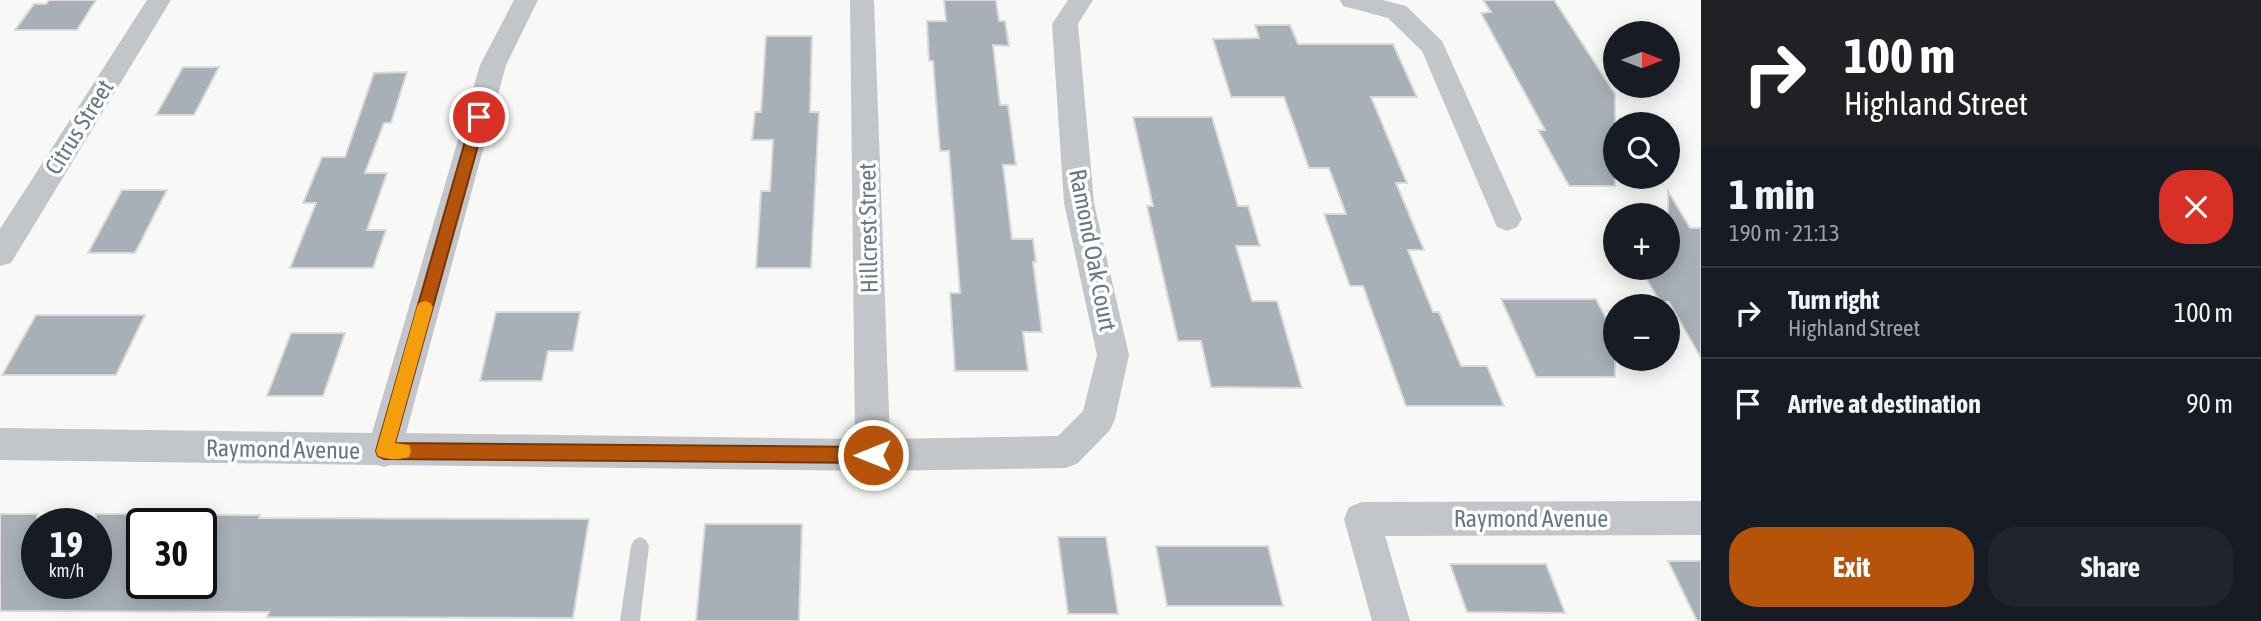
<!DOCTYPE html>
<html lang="en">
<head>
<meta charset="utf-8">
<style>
	body { margin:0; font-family:"Asap Condensed",sans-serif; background:#20242c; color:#f1f3f6; height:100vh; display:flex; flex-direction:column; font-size:26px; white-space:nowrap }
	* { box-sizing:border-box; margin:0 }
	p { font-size:23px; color:#9ea1a6 }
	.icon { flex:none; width:38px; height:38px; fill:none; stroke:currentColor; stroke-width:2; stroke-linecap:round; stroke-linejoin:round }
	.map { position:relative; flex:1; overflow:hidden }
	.panel { display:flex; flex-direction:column; background:#171b24; width:560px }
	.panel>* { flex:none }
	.guide { background:#202124; color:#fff; overflow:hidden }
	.needle { width:46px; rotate:90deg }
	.controls { position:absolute; left:1603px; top:21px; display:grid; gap:14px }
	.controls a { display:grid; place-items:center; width:77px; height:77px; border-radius:50%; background:#171b24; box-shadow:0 4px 18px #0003; font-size:35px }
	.speed { position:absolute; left:21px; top:508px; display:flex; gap:14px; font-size:35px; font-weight:700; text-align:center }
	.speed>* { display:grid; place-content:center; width:91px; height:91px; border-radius:50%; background:#171b24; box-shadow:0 4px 18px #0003; line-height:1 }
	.speed small { font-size:18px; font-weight:400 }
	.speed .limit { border:4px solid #111; border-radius:10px; background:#fff; color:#111 }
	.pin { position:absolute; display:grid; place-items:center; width:60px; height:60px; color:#fff; margin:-30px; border:4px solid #fff; border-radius:50%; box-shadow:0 2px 7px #0007 }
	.me { position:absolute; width:77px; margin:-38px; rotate:270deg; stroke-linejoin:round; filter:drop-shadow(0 0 5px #0008) }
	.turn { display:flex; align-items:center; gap:24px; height:147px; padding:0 28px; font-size:32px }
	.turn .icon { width:91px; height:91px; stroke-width:2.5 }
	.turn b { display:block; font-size:49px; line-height:60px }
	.round { display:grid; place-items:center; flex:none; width:74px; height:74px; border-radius:28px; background:#20242c }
	.summary { display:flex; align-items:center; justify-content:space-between; height:119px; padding:0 28px }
	h1 { font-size:42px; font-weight:700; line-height:52px }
	.button { display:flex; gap:14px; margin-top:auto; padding:14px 28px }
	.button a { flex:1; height:80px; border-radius:28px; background:#b45309; color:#fff; font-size:28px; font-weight:700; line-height:80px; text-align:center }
	.button a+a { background:#20242c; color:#f1f3f6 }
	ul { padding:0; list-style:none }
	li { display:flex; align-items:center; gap:21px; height:91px; padding:0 28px; border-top:2px solid #363941 }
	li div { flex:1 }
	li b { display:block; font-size:26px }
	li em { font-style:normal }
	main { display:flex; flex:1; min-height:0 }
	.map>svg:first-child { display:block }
	.building { fill:#a8b0b7; stroke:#dadad8; stroke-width:2 }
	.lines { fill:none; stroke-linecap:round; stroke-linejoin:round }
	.service { fill:#c2c5c9; fill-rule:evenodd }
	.minor { fill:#c2c5c9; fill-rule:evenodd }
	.route { fill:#b45309; stroke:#753606; stroke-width:2 }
	.slow { fill:#f59e0b }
	.labels { text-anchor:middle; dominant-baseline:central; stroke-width:7; stroke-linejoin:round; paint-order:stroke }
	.street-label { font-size:24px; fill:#687786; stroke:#fff }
</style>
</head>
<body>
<main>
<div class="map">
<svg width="1701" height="621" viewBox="0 0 1701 621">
	<rect width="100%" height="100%" fill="#f8f8f6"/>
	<path class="building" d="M49,0H96L77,30H15L34,4H46Z
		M944,0H996L999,21H1005L1009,46L993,45L1000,105H1008L1016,165H1003L1012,239H1033L1036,262H1033L1042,332H1023L1028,371H955L950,293H960L949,151H940L933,61H929L927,21H946Z
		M1483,0H1554L1615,94V186H1569L1538,130H1545L1481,13L1491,12Z
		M1255,25H1290L1298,44H1393L1417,97H1371L1407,183H1396L1424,250H1408L1433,312H1439L1461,366H1487L1504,406H1406L1363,286H1350L1324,214H1346L1329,168H1309L1284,97H1231L1213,39L1259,38Z
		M766,36H812L810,112H819L811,268H756L761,191H770L773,140H752L755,112H761Z
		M183,67H219L194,115H156Z
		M407,72L391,123H384L365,173H387L367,230H386L373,268H290L316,203H303L322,157H345L374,73Z
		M1133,117H1212L1238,206H1248L1260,246H1236L1252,301H1277L1302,388L1211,387L1201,341H1178L1147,206H1153Z
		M122,190H167L135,253H88Z
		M1668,191L1690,228H1701V358L1669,302H1660L1640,268H1668Z
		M1501,299H1596L1615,336V377H1536Z
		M496,312H580L573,351H548L542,381H480Z
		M36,315H145L116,375H2Z
		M291,333H345L323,396H267Z
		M0,514H37V583H96V514H142V583H201V515H260L259,518L589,519L573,618L267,617L269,612L0,611Z
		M705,524H802L799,621H696Z
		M1058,537H1106L1118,614H1068Z
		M1156,546H1268L1283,606H1167Z
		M1668,561H1701V621H1697Z
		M1450,564H1546L1565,613L1467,612Z"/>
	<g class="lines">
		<path class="service" d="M640,537L646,540L649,546L640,621H620L631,546L634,540Z"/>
		<path class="minor" d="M147,0H171L11,263L0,266V229Z
			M514,0H538L506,65L406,433L855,439L850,0H874L890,439L1058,436L1083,411L1097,355L1064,203L1052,24L1068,0H1093L1078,24L1094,203L1129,355L1115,419L1110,430L1078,463L1066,468L873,471L390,465L384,467L378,465L0,460V428L372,433L480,65Z
			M1340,0H1383L1406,6L1442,41L1522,219L1517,227L1507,231L1497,227L1422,51L1388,18L1343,6Z
			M1701,501V535L1385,536L1410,621H1372L1344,519L1349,507L1362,502Z"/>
	</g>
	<path class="route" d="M479,112L486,117L395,443L873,447L879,449L882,455L879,461L873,463L384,459L378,456L376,451L472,117Z"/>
	<path class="slow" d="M425,301L430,303L433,307L395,443L409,445L411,451L409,457C399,460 388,460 378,456L376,451L417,307L419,303Z"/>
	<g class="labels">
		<g class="street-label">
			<text transform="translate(79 127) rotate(-58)">Citrus Street</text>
			<text transform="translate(868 228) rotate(-91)">Hillcrest Street</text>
			<text transform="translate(1093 250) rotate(79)">Ramond Oak Court</text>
			<text transform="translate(283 449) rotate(1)">Raymond Avenue</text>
			<text x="1531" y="518">Raymond Avenue</text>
		</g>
	</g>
</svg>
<div class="controls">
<a><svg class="needle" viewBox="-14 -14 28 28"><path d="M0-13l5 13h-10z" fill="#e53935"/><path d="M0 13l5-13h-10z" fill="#9ea1a6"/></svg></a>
<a><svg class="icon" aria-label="search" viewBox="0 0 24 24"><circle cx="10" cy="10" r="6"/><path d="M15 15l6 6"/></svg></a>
<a>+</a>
<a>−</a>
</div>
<div class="speed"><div>19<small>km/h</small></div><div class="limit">30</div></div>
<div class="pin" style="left:479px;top:117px;background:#d93025"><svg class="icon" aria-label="arrive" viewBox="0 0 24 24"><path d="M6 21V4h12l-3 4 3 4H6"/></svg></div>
<svg class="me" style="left:873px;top:455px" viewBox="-20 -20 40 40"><circle r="17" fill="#b45309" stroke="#fff" stroke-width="3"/><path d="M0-11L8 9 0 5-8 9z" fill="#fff"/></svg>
</div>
<section class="panel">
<div class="guide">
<div class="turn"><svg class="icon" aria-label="right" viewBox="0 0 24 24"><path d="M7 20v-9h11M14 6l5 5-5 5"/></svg><div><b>100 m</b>Highland Street</div></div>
</div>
<div class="summary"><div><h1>1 min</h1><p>190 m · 21:13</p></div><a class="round" style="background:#d93025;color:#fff"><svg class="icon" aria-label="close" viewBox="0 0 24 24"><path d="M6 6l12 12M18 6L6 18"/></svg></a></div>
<ul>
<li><svg class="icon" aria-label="right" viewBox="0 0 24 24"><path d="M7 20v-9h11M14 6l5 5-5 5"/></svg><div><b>Turn right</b><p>Highland Street</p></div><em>100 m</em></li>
<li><svg class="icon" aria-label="arrive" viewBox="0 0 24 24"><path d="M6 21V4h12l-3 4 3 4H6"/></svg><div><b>Arrive at destination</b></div><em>90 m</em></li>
</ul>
<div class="button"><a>Exit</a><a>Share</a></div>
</section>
</main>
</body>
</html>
